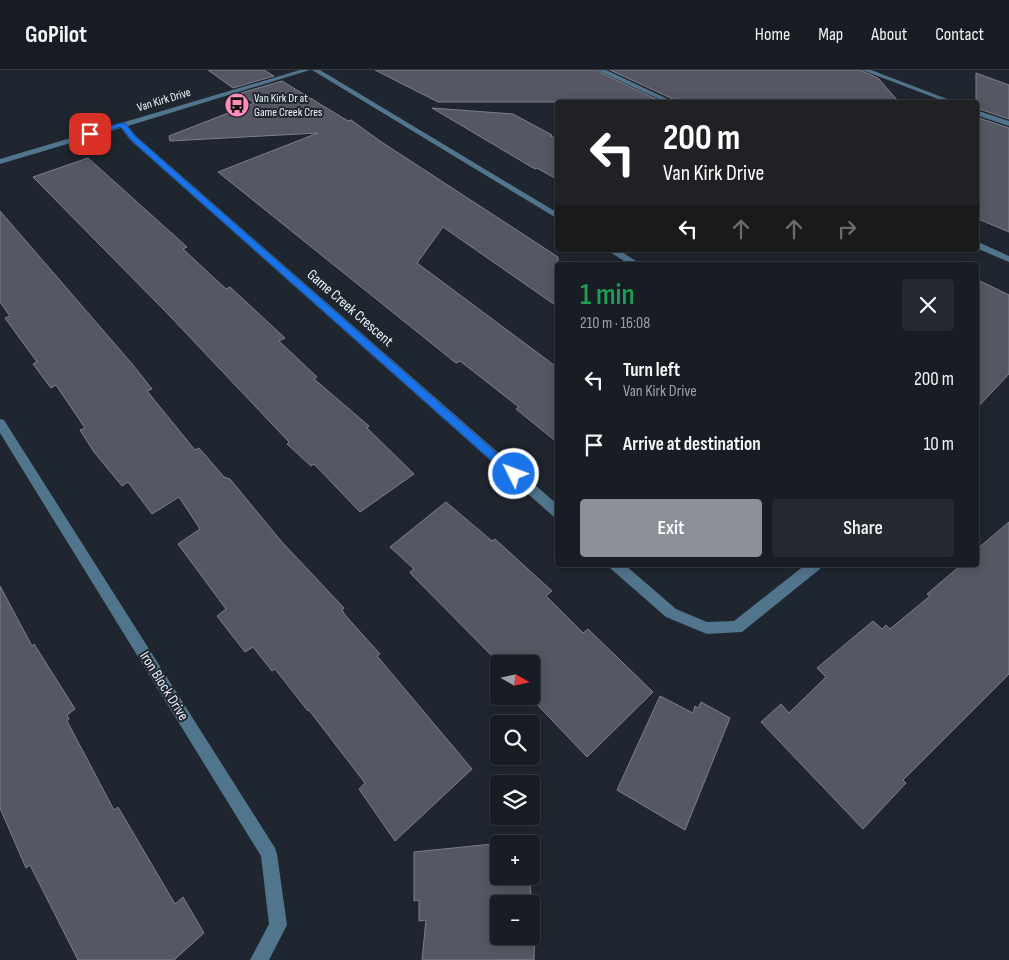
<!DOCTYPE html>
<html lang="en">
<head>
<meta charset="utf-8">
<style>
	body { margin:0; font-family:"Sofia Sans Condensed",sans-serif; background:#252930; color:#f1f3f6; height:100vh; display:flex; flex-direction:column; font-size:19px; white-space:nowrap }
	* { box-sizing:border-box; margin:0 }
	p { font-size:16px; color:#9fa1a6 }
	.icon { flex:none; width:28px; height:28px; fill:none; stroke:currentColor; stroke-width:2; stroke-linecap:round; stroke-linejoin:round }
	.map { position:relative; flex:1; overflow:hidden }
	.sheet { position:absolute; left:555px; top:192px; width:424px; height:305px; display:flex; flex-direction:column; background:#181c23; border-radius:5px; box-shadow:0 2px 12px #0003,0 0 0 1px #363a41 }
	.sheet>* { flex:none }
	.guide { position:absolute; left:555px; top:30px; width:424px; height:152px; border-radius:5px; box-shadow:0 2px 12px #0003,0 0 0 1px #363a41; background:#202124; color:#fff; overflow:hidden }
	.needle { width:32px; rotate:99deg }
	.buttons { position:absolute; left:490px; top:585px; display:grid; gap:10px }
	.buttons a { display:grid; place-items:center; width:50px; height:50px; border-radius:5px; background:#181c23; box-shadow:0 2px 12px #0003,0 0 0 1px #363a41; font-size:25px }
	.pin { position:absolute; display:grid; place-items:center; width:42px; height:42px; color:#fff; margin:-21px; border-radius:10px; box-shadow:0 2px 8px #0006 }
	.me { position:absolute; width:55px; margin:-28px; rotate:312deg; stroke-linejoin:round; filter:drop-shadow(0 0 4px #0008) }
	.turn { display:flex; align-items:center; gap:18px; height:105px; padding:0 25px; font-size:22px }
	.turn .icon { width:65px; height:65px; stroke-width:2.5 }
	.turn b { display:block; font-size:35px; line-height:42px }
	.lanes { display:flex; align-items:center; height:48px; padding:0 25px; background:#0003; justify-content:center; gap:25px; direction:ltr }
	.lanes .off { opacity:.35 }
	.round { display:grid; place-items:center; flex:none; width:52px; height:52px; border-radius:5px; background:#252930 }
	.headline { display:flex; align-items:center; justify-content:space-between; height:85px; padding:0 25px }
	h1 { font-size:30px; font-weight:600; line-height:38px; color:#1e9e55 }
	.action { display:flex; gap:10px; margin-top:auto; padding:10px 25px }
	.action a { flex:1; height:58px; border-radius:5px; background:#8c9099; color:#fff; font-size:20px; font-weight:600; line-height:58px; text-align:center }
	.action a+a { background:#252930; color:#f1f3f6 }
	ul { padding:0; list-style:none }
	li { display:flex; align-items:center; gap:15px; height:65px; padding:0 25px }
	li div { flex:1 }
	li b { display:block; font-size:19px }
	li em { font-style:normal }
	header { display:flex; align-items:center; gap:30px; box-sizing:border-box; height:70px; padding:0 25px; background:#181c23; border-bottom:1px solid #363a41 }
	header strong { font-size:24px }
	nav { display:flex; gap:28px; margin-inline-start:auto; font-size:18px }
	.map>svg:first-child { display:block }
	.building { fill:#555763; stroke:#7e808d; fill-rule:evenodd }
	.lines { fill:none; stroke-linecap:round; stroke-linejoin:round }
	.minor { fill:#51758c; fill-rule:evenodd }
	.route { fill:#1a73e8; stroke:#114b97 }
	.labels { text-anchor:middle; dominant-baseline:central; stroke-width:4; stroke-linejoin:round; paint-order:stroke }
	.far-poi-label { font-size:12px; fill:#f0f5fb; stroke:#20262f; text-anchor:start }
	.far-street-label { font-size:12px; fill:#f0f5fb; stroke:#20262f }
	.street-label { font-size:15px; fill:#f0f5fb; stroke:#20262f }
</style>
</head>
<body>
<header>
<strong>GoPilot</strong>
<nav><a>Home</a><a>Map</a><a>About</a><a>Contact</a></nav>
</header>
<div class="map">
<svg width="1009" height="890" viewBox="0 0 1009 890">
	<rect width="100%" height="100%" fill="#20262f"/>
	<path class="building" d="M208,0H264L274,6L233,18Z
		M375,0H595L662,32H438Z
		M610,0H860L878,8L899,32H676L675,30Z
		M976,3L1009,15V49L976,38Z
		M282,11L348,51L351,50L380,71L558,187V237L443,157L417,193L558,298V373L516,339L519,337L460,291L456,293L218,102L318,63L170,71L169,66L254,33L241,23Z
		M432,38L513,44L552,65L550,66L558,69V110L537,98L535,99Z
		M976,47L1009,58V162L976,148Z
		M88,88L187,177L183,179L226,219L230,217L285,268L279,271L317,307L314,309L369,356L367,358L414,404L360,442L314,394L311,396L287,374L289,372L168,244L33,107Z
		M0,141L133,295L152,319L147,321L195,380L199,378L224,407L230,409L281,471L344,538L342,540L345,545L380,584L377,586L472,699L395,771L359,719L365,713L309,640L308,641L275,599L272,601L253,577L245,582L217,546L226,539L178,474L200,459L179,427L152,444L128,412L122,416L94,382L80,360L85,358L56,315L51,318L33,294L37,292L5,248L10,246L0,232Z
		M976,209L1009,225V304L976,339Z
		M446,432L492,471L495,469L552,521L546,526L583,563L588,559L653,622L587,687L529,626H531V594H500L412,505L410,502L414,499L390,477Z
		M1009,452V604L903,710L906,713L863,759L761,652L781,634L789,643L826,607L817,598L873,551L882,559L886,555L890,559L930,526L927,524L961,495H976V480Z
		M0,516L32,576L34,574L75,639L67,645L69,649L67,651L114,740L118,737L175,834L183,827L204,863L174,890H78L30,795L26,798L0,738Z
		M660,626L693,643L695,636L698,638L701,632L730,648L685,760L617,720Z
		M522,771V774H499V806H529L535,861L534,890H422L426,850L419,851V830L414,831V782ZM499,834H531V866H499Z"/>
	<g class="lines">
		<path class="minor" d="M300,0H310L128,56L136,66L558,435V448L554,447L130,70L121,58L0,94V89Z
			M312,0H320L558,143V149Z
			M597,0H606L674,32H665Z
			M862,0H871L955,32H946Z
			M976,40L1009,51V56L976,45Z
			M976,171L1009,186V192L976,178Z
			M607,180H619L642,195H630Z
			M0,349L4,350L275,778L277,784L287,855L269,890H250L269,854L261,786L0,363Z
			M609,495H625L676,539L707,552L734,551L805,495H822L820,499L742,562L707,564L666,547L611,499Z"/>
	</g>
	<path class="route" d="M120,53H125L136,67L517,401L519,404L517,407H510L131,70L121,57L90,66L86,64Z"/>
	<defs>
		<symbol id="bus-disc" viewBox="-11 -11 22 22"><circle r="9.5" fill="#ff8eb9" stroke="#20262f"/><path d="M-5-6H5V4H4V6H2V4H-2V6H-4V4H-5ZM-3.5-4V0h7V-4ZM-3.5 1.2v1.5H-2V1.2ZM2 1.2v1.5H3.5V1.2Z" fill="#111"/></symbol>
	</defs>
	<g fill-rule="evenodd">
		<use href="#bus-disc" x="223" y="21" width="28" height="28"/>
	</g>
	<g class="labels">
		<g class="far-poi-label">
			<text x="254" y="28">Van Kirk Dr at<tspan x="254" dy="14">Game Creek Cres</tspan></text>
		</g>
		<g class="far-street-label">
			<text transform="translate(164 30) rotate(-17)">Van Kirk Drive</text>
		</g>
		<g class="street-label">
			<text transform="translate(350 238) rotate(41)">Game Creek Crescent</text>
			<text transform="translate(164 616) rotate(58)">Iron Block Drive</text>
		</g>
	</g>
</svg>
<div class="buttons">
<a><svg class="needle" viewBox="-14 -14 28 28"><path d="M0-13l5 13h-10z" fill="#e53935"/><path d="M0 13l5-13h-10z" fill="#9fa1a6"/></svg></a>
<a><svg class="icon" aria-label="search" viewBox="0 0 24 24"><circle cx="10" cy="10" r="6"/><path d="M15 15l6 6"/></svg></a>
<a><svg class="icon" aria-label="layers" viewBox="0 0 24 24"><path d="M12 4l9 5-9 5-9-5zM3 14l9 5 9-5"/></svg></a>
<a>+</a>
<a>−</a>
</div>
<div class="pin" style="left:90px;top:64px;background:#d93025"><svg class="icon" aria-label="arrive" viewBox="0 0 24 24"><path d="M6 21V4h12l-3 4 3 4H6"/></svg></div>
<svg class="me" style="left:514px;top:404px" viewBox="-20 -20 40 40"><circle r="17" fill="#1a73e8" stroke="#fff" stroke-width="3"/><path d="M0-11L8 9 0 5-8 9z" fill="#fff"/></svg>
<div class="guide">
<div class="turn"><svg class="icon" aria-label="left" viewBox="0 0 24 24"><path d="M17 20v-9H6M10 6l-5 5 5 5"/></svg><div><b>200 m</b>Van Kirk Drive</div></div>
<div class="lanes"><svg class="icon" aria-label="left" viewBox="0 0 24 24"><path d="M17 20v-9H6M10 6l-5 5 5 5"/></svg><svg class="icon off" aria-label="ahead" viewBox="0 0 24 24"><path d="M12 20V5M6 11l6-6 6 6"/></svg><svg class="icon off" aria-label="ahead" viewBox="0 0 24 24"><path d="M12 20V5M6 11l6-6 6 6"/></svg><svg class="icon off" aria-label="right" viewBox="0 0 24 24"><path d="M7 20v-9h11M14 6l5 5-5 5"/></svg></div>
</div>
<section class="sheet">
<div class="headline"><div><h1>1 min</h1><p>210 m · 16:08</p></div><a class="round"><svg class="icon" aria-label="close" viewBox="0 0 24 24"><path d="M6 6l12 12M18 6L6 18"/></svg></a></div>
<ul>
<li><svg class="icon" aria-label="left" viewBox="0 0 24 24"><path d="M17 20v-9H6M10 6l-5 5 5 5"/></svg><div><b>Turn left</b><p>Van Kirk Drive</p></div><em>200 m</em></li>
<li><svg class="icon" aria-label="arrive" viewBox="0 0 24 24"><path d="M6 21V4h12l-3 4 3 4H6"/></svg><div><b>Arrive at destination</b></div><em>10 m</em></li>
</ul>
<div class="action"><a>Exit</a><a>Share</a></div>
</section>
</div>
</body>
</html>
